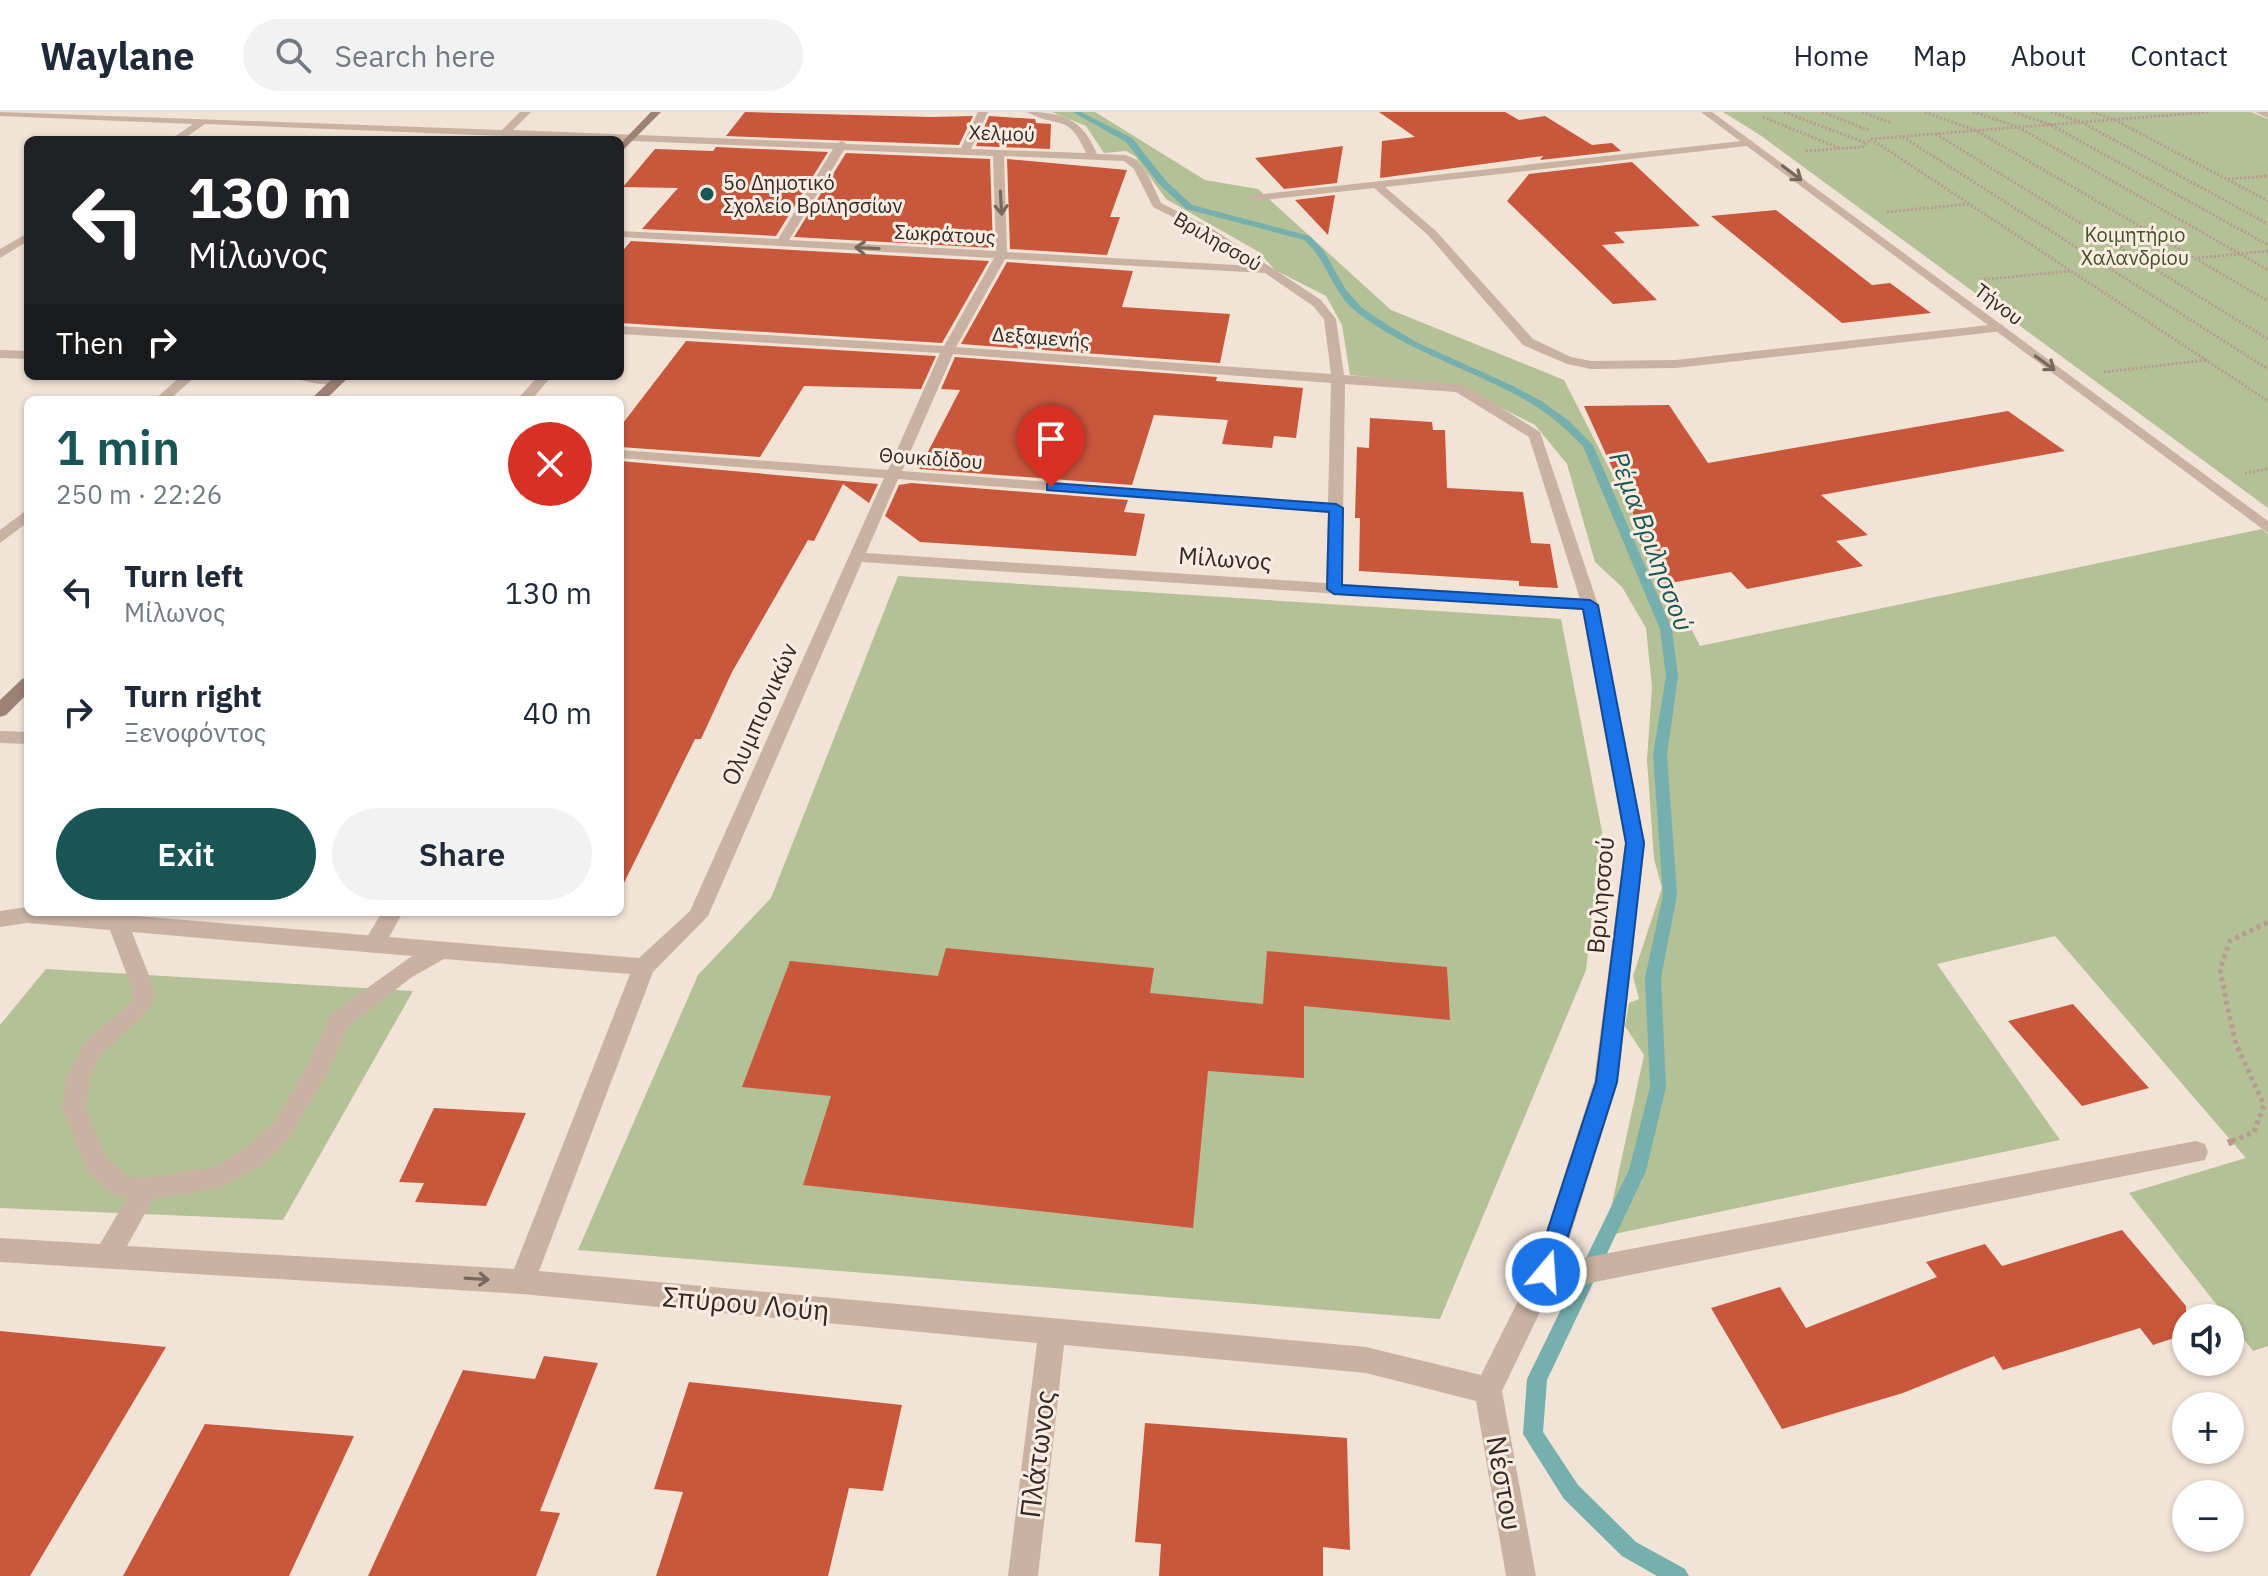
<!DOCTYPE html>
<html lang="en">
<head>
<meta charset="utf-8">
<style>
	body { margin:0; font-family:"IBM Plex Sans",sans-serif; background:#f2f2f3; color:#1f2937; height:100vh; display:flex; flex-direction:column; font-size:30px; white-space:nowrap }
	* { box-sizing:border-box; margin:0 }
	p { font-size:26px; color:#747a83 }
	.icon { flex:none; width:44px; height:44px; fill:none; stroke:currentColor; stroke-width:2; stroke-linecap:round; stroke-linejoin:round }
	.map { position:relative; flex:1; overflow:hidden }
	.panel { position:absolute; left:24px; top:284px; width:600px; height:520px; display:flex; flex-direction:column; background:#fff; border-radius:12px; box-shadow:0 2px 6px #0004 }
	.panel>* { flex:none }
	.banner { position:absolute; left:24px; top:24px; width:600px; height:244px; border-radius:12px; box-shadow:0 2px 6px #0004; background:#202124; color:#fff; overflow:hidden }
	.tools { position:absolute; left:2172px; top:1192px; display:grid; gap:16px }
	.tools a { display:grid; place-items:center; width:72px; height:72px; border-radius:50%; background:#fff; box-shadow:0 2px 6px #0004; font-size:40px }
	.pin { position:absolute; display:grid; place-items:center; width:68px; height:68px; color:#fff; margin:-82px -34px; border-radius:50% 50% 50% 0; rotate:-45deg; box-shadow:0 0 8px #0007 }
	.pin .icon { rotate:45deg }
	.me { position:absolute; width:88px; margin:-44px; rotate:18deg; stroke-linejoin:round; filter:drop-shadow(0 0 6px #0008) }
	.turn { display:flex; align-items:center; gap:28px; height:168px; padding:0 32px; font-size:36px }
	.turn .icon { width:104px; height:104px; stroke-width:2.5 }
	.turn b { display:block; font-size:56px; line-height:68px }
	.then { display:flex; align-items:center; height:76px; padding:0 32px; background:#0003; gap:16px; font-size:30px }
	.round { display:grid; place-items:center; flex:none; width:84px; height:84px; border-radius:42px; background:#f2f2f3 }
	.overview { display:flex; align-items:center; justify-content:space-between; height:136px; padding:0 32px }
	h1 { font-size:48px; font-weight:600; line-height:60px; color:#1a5556 }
	.primary-button { display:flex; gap:16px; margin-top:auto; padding:16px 32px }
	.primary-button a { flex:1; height:92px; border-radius:48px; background:#1a5556; color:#fff; font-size:32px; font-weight:600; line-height:92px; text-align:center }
	.primary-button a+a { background:#f2f2f3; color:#1f2937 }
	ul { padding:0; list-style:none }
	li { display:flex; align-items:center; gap:24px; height:120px; padding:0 32px }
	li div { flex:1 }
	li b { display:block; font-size:30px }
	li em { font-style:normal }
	header { display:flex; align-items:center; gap:48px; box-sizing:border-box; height:112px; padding:0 40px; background:#fff; border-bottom:2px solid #e0e1e3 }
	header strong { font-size:38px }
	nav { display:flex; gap:44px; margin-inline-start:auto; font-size:28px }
	.search { width:560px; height:72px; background:#f2f2f3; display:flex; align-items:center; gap:20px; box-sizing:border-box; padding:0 28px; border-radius:44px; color:#747a83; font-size:30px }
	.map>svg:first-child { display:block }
	.green { fill:#b4c096 }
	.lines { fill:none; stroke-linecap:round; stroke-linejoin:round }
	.stream { fill:#75afae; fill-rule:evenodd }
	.building { fill:#c9573c }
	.path-far2 { stroke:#b59c8d; stroke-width:3; stroke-dasharray:2 2; stroke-linecap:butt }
	.path-far1 { stroke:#b59c8d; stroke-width:5; stroke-dasharray:4 4; stroke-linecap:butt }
	.path { stroke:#b59c8d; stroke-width:7; stroke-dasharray:5 5; stroke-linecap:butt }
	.lane { fill:#c9b2a2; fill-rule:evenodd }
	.street { fill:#c9b2a2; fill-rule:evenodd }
	.secondary { fill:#9d8174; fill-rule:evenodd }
	.oneway { stroke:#77675d }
	.route { fill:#1a73e8; stroke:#114b97; stroke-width:2 }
	.poi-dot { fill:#1a5556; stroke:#f9ede2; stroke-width:3 }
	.labels { text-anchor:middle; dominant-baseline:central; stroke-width:6; stroke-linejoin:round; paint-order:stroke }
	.far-street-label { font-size:20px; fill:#342925; stroke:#f9ede2 }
	.far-poi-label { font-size:20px; fill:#342925; stroke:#f9ede2; text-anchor:start }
	.far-park-label { font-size:20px; fill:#455228; stroke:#f9ede2 }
	.street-label { font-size:24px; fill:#342925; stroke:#f9ede2 }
	.water-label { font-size:26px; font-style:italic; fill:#1a5556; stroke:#f9ede2 }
	.near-street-label { font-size:28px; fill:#342925; stroke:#f9ede2 }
</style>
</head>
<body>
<header>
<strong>Waylane</strong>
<div class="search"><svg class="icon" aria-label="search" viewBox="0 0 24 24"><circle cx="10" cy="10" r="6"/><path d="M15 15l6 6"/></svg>Search here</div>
<nav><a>Home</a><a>Map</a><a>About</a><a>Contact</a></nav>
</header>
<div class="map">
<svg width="2268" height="1464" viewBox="0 0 2268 1464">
	<rect width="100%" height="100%" fill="#f1e3d6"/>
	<path class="green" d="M1052,0H1095L1205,68L1258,77L1391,198L1564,268L1700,534L2262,417L2268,422V1234L2253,1239L2129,1081L2246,1046L2055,824L1937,852L2060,1028L1605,1124L1644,943L1625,914L1629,891L1639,887L1633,864L1662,776L1654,747L1647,648L1652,575L1646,516L1622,475L1595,450L1567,352L1535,313L1460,275L1350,263L1342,213L1326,184L1275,158L1259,140L1166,87L1135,44L1126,39L1104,41L1086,14Z
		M1723,0H2251L2268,7V396L1760,23Z
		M898,464L1561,507L1602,720L1586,858L1440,1207L578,1138L698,863L771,786Z
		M46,857L413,879L283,1108L0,1096V913Z"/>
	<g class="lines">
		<path class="stream" d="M1073,0H1081L1132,26L1166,69L1192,93L1310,124L1324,139L1346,178L1362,196L1389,214L1418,231L1513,274L1543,290L1569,309L1593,333L1672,517L1678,564L1667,643L1677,783L1661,866L1666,975L1646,1059L1547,1268L1543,1320L1578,1373L1636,1430L1685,1457L1689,1464H1657L1622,1444L1564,1387L1523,1322L1527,1267L1629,1058L1650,975L1645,866L1663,783L1653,643L1666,564L1660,517L1583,334C1569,320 1554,306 1537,295C1480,259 1412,243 1358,201C1332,182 1328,148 1304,128L1186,97L1160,73L1126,30Z"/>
	</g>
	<path class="building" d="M745,0L931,5L973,4L959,33L726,24Z
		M1379,0H1505L1519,8L1545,4L1592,33L1612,31L1621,39L1540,48L1543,44L1380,66L1382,29L1415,25Z
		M989,4L1035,7L1036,11L1051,12L1050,37L976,34Z
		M1343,34L1337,71L1284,77L1255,46Z
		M716,35L828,40L776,124L642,117L678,76L623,75L655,37L713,39Z
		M846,41L990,47L993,136L794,125Z
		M1007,47L1127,58L1110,105H1120L1107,143L1010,137Z
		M1632,50L1700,114L1614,120L1625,131L1602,133L1657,188L1613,192L1507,89L1529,62Z
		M1335,83L1328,123L1295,88Z
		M1776,98L1872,173L1890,171L1931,201L1842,211L1711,104Z
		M631,129L989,149L942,231L620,211V142Z
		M1007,150L1133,159L1122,195L1230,202L1220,251L961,232Z
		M686,229L936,244L921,277L804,274L760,345L620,335V315Z
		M955,245L1217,265L1216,269L1303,276L1296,326L1274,324L1272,336L1222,332L1228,308L1154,303L1132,373L919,357L960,278L941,277Z
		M1669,293L1708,351L2008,299L2065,339L1821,383L1868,423L1836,429L1863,454L1747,477L1731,460L1665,472L1584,294Z
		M1370,306L1432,310L1433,318H1445L1447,376L1523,380L1531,431L1550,432L1558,476L1519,474V469L1359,459L1360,406H1355L1357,335L1369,336Z
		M620,349L878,372L869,391L843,372L814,429L808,428L732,560L701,627H695L620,779Z
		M911,371L1128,388L1124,400L1145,402L1136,444L920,430L885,404L899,373Z
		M946,836L1154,856L1150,881L1263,892L1267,839L1447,855L1450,908L1304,894V966L1208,959L1193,1116L803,1073L831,984L742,975L790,849L938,864Z
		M2073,892L2149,976L2082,994L2008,909Z
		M434,996L526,1001L486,1094L415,1090L424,1071L399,1070Z
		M2122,1118L2186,1194V1222L2153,1233L2140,1216L2003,1258L1994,1244L1903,1281L1782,1317L1711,1196L1780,1175L1806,1216L1937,1165L1926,1150L1985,1132L2002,1154Z
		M0,1219L166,1235L30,1464H0Z
		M544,1244L598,1251L540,1399L560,1401L536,1464H368L463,1258L535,1267Z
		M689,1270L902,1293L883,1379L849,1376L828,1464H656L683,1380L654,1377Z
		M1145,1311L1347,1326L1350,1438L1323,1435V1464H1159L1161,1432L1135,1430Z
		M205,1312L354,1324L289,1464H123Z"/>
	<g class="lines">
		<path class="path-far2" d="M1784,0L1866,31
			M1822,0L1868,18
			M1862,0L1891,11
			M1925,0L1977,19L2268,189
			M1973,0L2018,15L2268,158
			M2014,0L2051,13L2268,133
			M2051,0L2081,10L2268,112
			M2092,0L2115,8L2268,89
			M1763,5L1839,36
			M1936,22L2268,227
			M1903,25L2268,257
			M1871,27L2268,289
			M1806,39L1862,35L1871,27L2209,0
			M2228,67L2268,64
			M1887,100L1969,92
			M2198,146L2268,139
			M1980,168L2070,159
			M2104,260L2206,248
			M2245,361L2268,357"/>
		<path class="path-far1" d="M2232,1029L2254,1020L2264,993L2236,932L2227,893L2220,857L2230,829L2268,810"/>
		<path class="path" d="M2228,1031L2237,1027"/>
		<path class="lane" d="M1751,28L1755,33L1385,75L1436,119L1533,227L1571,245L1591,249L1676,248L1998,212L2003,213V219L1676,256L1591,257L1567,252L1523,233L1428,123L1374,76L1254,89L1248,86L1254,83Z
			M0,619L28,620V632L0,631Z
			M382,800H403L382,838H366L363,832Z"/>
		<path class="street" d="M0,0L502,18L520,0H531L513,18L837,31L842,29L847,32L961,36L978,0H988L971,37L1086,41C1069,0 1057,17 1027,0C1063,0 1083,7 1097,42L1126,43L1137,48L1147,61L1161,91L1211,116L1321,188L1336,207L1344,263L1464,273L1540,320L1598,493L1645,731L1618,970L1562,1150L2196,1029L2205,1032L2208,1040L2205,1048L1570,1175L1553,1173L1502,1279L1536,1464H1506L1476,1289L1366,1261L1064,1233L1038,1464H1008L1037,1231L522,1182L0,1150V1126L100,1132L127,1086L112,1082L88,1060L62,996L66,966L84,931L131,890L133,879L110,818L27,811L0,815V799L27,795L28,800H88L639,846L690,799L884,366L620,346V338L888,358L940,241L620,222V214L944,234L994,146L620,125V119L778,127L833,37L205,12L182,28H170L193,12L0,4ZM844,38L993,44L996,139L789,128ZM1004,44L1124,49L1134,57L1153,95L1203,120L1253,154L1007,140ZM1005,147L1265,161L1313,194L1324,207L1331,262L956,235ZM953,242L1331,271L1328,391L902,359ZM1345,272L1456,280L1529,325L1580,487L1342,472ZM898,367L1328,400L1326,471L866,441ZM862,450L1582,498L1625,731L1594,970L1534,1157L1481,1263L1366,1235L539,1159L653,860L708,804ZM132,820L412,844L331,902L311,947L274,1011L247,1035L215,1055L145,1066L127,1064L106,1045L86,996L90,966L100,945L152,894L155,879ZM444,847L630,862L514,1157L127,1134L153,1087L219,1076L265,1051L290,1025L329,958L348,915L412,865Z
			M1701,0H1712L2268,409V421Z
			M2255,0H2268V6Z
			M28,121V129L0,146V137Z
			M0,238L28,239V247L0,246Z
			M181,264H196L169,288H154Z
			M293,264H331L345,269C334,276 304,271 293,264Z
			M538,264H552L531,288H517Z
			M28,397V410L0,431V418Z"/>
		<path class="secondary" d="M651,0H661L620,41V32Z
			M335,264H350L325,288H310Z
			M28,565V581L6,603L0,605V588L22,567Z"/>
	</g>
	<defs><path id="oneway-shaft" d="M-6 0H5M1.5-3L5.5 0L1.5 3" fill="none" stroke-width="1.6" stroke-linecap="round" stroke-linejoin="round" transform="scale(2)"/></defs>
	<g class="oneway">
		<use href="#oneway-shaft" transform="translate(1792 61) rotate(37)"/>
		<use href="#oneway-shaft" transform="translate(1001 91) rotate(87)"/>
		<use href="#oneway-shaft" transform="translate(867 136) rotate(-177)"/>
		<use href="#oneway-shaft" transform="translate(2045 251) rotate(36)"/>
		<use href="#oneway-shaft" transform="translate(477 1167) rotate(4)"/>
	</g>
	<path class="route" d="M1051,371L1336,392L1343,396L1342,473L1590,488L1598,493L1644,731L1617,970L1554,1168L1546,1171L1537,1168L1534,1160L1596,970L1626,731L1583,497L1334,482L1327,477L1329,400L1047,378V372Z"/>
	<circle class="poi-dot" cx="707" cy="82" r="8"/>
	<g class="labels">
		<g class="far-street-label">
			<text transform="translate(1002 21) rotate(2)">Χελμού</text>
			<text transform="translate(945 122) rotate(3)">Σωκράτους</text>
			<text transform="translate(1218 129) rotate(30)">Βριλησσού</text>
			<text transform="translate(1999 192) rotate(37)">Τήνου</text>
			<text transform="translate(1041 225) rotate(4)">Δεξαμενής</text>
			<text transform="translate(931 346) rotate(4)">Θουκιδίδου</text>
		</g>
		<g class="far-poi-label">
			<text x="723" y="70">5ο Δημοτικό<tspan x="723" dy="23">Σχολείο Βριλησσίων</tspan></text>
		</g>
		<g class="far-park-label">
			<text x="2135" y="122">Κοιμητήριο<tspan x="2135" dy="23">Χαλανδρίου</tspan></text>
		</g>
		<g class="street-label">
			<text transform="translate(1225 446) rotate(4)">Μίλωνος</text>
			<text transform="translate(759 602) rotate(-66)">Ολυμπιονικών</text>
			<text transform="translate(1600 783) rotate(-85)">Βριλησσού</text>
		</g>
		<g class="water-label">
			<text transform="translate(1652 429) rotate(69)">Ρέμα Βριλησσού</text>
		</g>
		<g class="near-street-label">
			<text transform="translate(746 1191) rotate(5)">Σπύρου Λούη</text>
			<text transform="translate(1037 1342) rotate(-83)">Πλάτωνος</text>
			<text transform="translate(1505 1371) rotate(80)">Νέστου</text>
		</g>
	</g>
</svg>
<div class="tools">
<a><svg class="icon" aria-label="sound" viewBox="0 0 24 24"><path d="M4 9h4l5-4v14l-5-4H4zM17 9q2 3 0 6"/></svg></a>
<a>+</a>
<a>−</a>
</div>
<div class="pin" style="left:1051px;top:375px;background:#d93025"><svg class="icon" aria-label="arrive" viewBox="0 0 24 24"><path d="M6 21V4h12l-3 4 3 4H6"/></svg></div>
<svg class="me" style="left:1546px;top:1160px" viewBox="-20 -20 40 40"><circle r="17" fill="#1a73e8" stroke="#fff" stroke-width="3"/><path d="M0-11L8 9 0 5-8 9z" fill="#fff"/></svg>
<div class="banner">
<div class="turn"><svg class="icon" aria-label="left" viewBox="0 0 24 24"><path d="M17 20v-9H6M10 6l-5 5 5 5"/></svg><div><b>130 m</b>Μίλωνος</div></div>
<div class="then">Then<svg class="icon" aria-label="right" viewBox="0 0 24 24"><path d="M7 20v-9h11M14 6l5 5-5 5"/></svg></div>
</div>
<section class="panel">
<div class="overview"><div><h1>1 min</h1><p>250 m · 22:26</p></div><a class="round" style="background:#d93025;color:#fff"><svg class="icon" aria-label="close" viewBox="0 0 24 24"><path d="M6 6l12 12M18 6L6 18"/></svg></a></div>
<ul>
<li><svg class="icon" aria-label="left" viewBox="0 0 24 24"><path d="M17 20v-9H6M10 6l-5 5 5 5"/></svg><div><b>Turn left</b><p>Μίλωνος</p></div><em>130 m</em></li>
<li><svg class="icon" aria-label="right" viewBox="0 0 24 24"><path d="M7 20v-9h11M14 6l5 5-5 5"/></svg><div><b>Turn right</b><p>Ξενοφόντος</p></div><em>40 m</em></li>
</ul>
<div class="primary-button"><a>Exit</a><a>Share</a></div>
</section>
</div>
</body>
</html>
